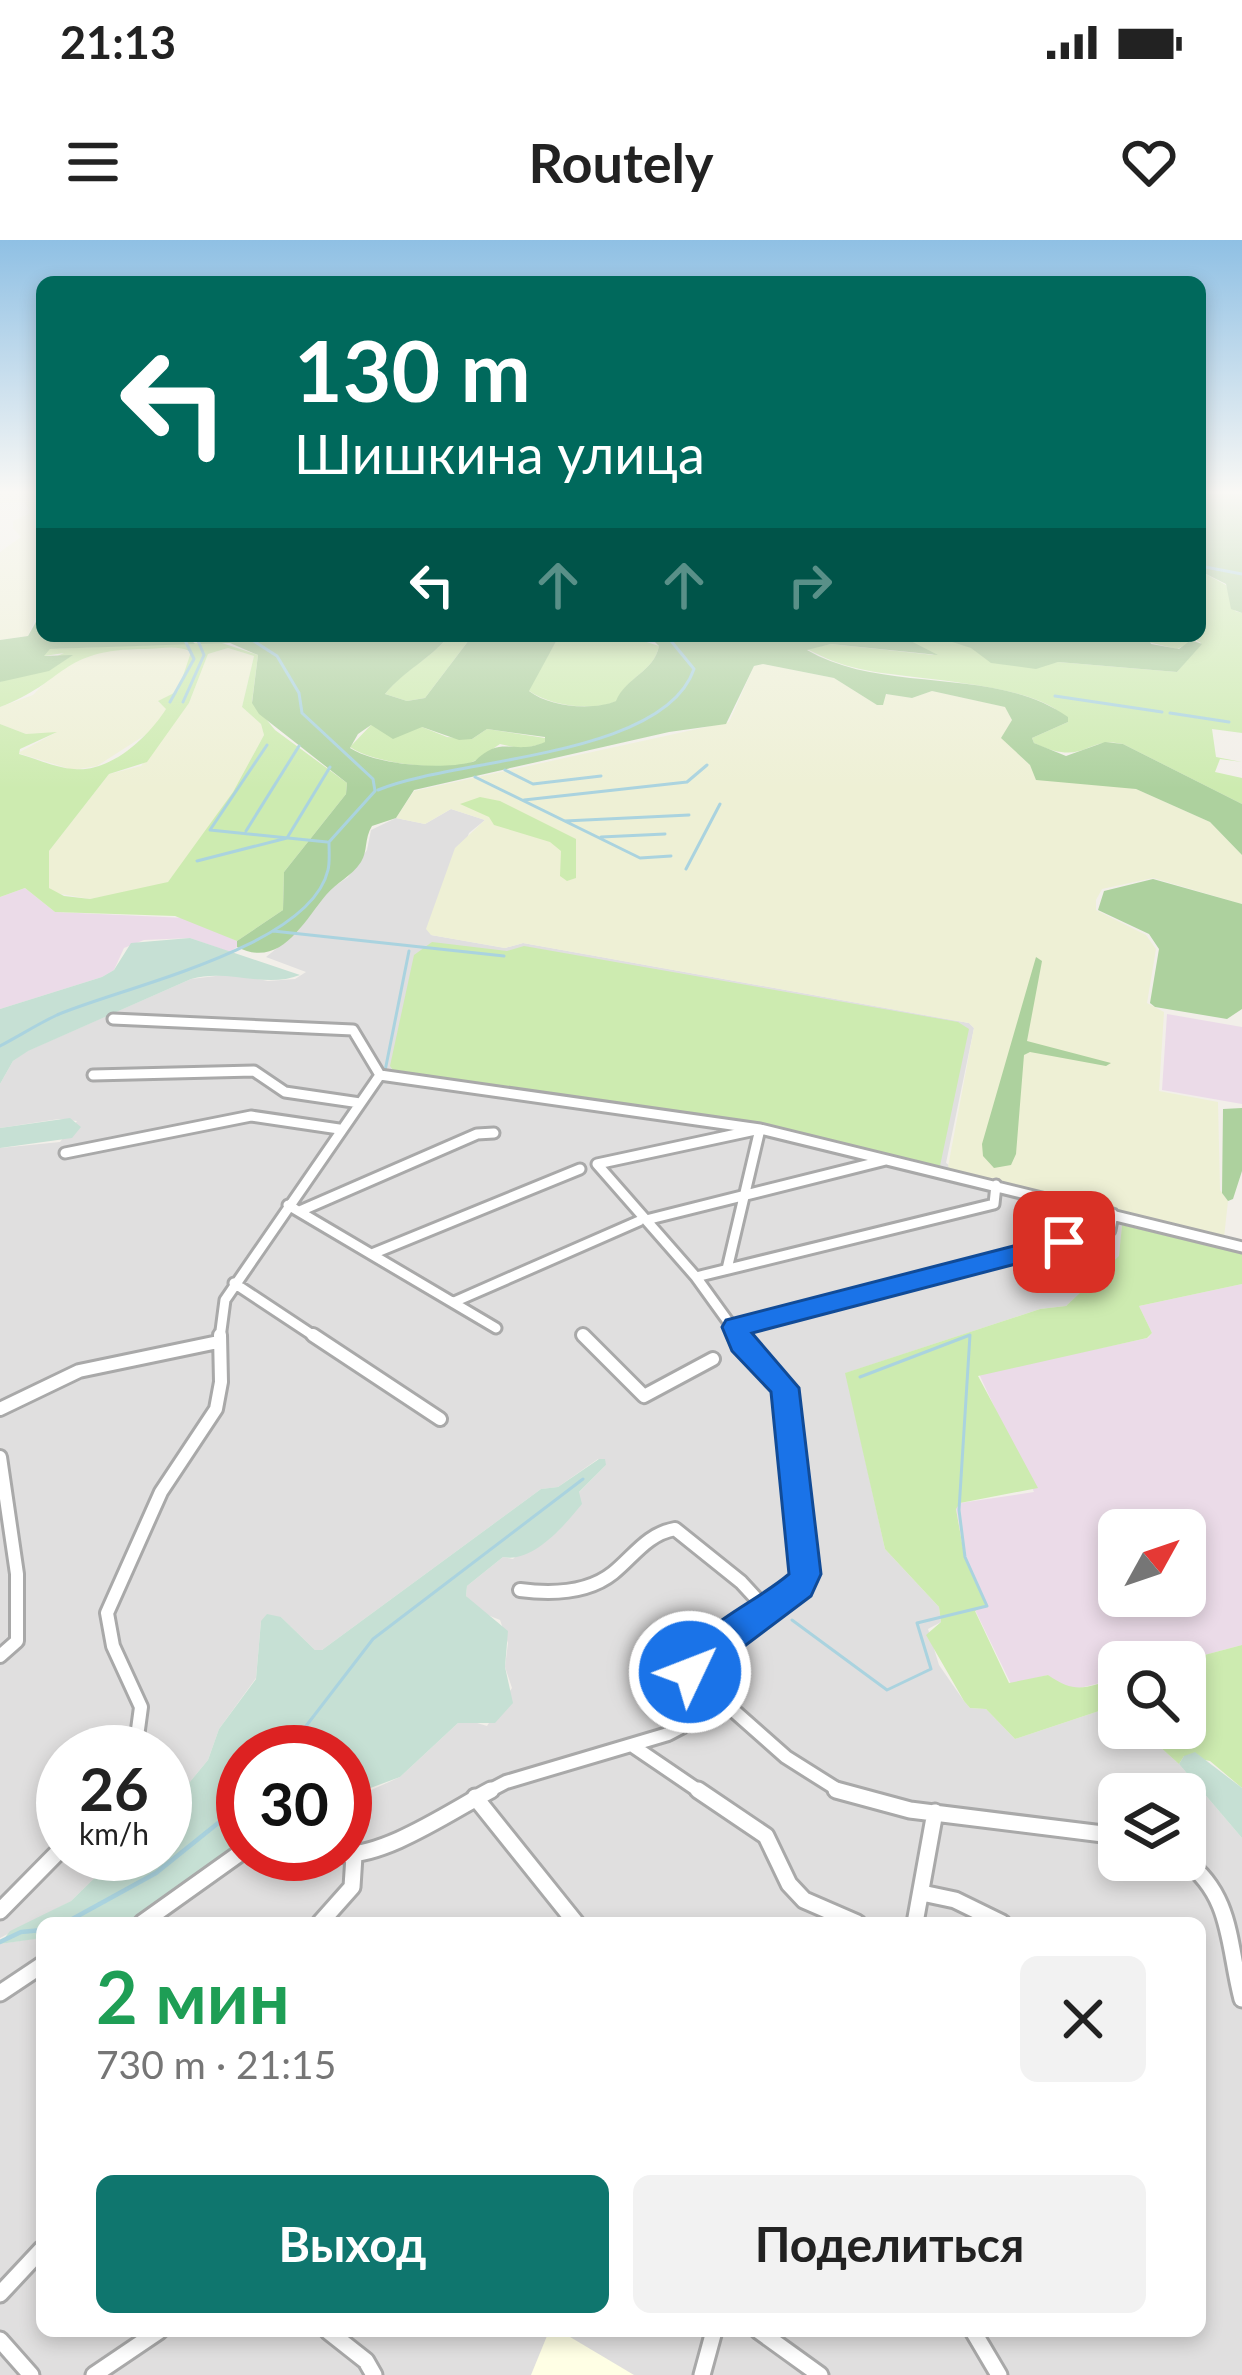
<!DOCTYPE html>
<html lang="ru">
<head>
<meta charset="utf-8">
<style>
	body { margin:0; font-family:Lato,sans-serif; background:#f2f2f2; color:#222; height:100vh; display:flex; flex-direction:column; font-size:45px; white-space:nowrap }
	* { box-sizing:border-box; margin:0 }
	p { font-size:39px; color:#767676 }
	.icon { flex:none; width:66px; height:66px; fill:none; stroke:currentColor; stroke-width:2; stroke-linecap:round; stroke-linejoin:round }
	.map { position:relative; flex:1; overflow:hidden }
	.details { position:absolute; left:36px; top:1677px; width:1170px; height:420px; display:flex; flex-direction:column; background:#fff; border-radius:18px; box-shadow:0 6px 18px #0003 }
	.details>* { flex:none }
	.hud { position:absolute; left:36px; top:36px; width:1170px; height:366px; border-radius:18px; box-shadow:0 6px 18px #0003; background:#00695c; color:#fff; overflow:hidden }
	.needle { width:78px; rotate:50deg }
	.buttons { position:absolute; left:1098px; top:1269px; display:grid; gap:24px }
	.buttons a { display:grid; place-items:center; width:108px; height:108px; border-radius:18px; background:#fff; box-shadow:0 6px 18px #0003; font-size:60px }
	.speed { position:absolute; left:36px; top:1485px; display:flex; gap:24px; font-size:60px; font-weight:700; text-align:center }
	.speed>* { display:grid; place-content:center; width:156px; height:156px; border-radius:50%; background:#fff; box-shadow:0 6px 18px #0003; line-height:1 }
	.speed small { font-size:30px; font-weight:400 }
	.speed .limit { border:18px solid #d22; background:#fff; color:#111 }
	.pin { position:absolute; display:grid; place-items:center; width:102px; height:102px; color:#fff; margin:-51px; border-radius:24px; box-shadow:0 6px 18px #0006 }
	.me { position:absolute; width:132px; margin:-66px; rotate:47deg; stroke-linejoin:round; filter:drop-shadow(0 0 9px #0008) }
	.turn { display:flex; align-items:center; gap:42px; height:252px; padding:0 60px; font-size:54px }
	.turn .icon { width:156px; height:156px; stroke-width:2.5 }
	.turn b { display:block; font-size:84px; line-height:102px }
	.lanes { display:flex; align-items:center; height:114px; padding:0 60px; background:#0003; justify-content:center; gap:60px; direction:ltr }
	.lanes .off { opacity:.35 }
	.round { display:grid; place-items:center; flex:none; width:126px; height:126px; border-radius:18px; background:#f2f2f2 }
	.overview { display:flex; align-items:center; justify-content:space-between; height:204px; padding:0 60px }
	h1 { font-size:72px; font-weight:700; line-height:90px; color:#1e9e55 }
	.cta { display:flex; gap:24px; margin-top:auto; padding:24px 60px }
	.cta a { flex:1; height:138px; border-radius:18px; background:#0f766e; color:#fff; font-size:48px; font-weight:700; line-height:138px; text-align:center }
	.cta a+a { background:#f2f2f2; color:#222 }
	.status { display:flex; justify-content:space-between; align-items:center; height:84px; padding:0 60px; background:#fff; direction:ltr }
	.status svg { height:33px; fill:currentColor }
	header { display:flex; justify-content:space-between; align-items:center; height:156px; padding:0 60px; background:#fff; font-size:54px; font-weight:700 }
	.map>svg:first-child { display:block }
	.residential { fill:#e0dfdf; fill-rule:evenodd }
	.industrial { fill:#ebdbe8; fill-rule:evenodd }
	.education { fill:#ffffe5 }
	.farmland { fill:#eef0d5 }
	.grass { fill:#cdebb0; fill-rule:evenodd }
	.forest { fill:#add19e; fill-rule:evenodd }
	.wetland { fill:#c6e0d4 }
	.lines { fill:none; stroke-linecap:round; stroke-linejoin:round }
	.stream-far1 { stroke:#aad3df; stroke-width:3 }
	.stream { stroke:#aad3df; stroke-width:4.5 }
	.minor-far2-casing { stroke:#a9a9a9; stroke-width:15 }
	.minor-far1-casing { stroke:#a9a9a9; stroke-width:18 }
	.minor-casing { stroke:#a9a9a9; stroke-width:21 }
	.minor-far2 { stroke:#fff; stroke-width:9 }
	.minor-far1 { stroke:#fff; stroke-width:12 }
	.minor { stroke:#fff; stroke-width:15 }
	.route { fill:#1a73e8; stroke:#114b97; stroke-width:3 }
</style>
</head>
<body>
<div class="status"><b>21:13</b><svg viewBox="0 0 49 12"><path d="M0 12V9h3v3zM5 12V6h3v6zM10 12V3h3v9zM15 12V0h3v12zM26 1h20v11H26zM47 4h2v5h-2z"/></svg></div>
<header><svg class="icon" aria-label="menu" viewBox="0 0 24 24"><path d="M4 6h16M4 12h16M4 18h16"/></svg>Routely<svg class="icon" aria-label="heart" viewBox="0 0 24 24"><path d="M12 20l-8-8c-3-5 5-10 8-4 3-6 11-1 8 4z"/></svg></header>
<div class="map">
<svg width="1242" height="2135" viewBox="0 0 1242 2135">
	<rect width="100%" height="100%" fill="#f2efe9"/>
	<path class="residential" d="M451,569L485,580L469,593L431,695L505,708L523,703L969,783L974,788L946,923L961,934L1045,954L1122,985L1120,1016L1066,1066L1040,1069L846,1133L885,1309L939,1367L941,1382L928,1389L939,1425L964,1461L970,1468L986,1469L1015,1499L1108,1468L1119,1470V1488H1139L1179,1524L1242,1598V2135H0V1704L38,1698H42V2091H1200V1683H135L243,1614H345V1545L357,1553L369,1551L400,1537L458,1483L467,1480L487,1486L512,1448L505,1427L508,1403L500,1380L480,1372L466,1356L467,1346L503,1317L513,1319L606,1225L598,1219L558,1247L541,1249L322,1410H315L281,1377L261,1381L256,1438L219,1489L208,1520L165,1572V1512H63V1614H119L71,1661L0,1698V908L60,902L77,881L59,879L0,888V844L13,821L27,811L191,739L232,734L268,741L295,739L306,732L266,717L297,692L325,653L348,637L367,610L371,590L396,578L425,584ZM1119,1554H1185V1620H1119Z"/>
	<path class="industrial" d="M25,648L55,672L186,678L237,701V707L230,712L190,698L144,700L124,708L114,730L102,737L0,769V657Z
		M1167,774L1242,787V864L1162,850Z
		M1242,1044V1405L1178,1422H1119V1438L1076,1449L1063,1448L1048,1435L1011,1444L975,1370L987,1364L964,1314L956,1268L960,1263L1034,1252L979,1134L1148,1098L1152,1093L1139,1066ZM1119,1290H1185V1356H1119Z"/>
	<path class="education" d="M549,2091H560L634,2135H531Z"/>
	<path class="farmland" d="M0,250H42V373L37,374L28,396L0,400V312L21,297L13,288V281L31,273L24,262L0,263Z
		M179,407L191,413V422L178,451L158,462L167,468L153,490L97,526L73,530L18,513L55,493L26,494L0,484V467L33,455L59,428L84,415L122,408Z
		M228,408L254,416L242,467L261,484L264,495L233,552L189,616L168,642L155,647L90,659L55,653L49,648V611L109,534L141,526L189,463L208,414Z
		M763,424L834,438L877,465L887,454L912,458L932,451L1006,467L1012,480L1002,498L1030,525L1136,549L1210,582L1242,615V664L1153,638L1102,649L1096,660V670L1146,695L1156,709L1147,763L1164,772L1159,851L1218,862L1220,950L1228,961L1223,1007L1122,985L1045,954L961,934L948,927L974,788L969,783L523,703L505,708L431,695L426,689L455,608L485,580L451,569L425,584L396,578L414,551L729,482L754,426Z"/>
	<path class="grass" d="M1200,331L1226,345L1235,371L1242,373V493L1212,489L1216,517L1242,522L1220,519L1215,532L1242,538V564L1123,504C1085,495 1086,528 1034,503L1032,498L1068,482C1046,442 906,440 860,429C841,425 824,418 807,409L831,404L934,415L901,396H934L1044,424L1058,422L1177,432L1201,403L1196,400L1177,409L1148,402L1147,396H1200Z
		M449,396H472L425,458L407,461L385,454C407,427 428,421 449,396Z
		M559,396H628L659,406C654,432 626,437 617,461C593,472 549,466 528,450Z
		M219,402L258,415L252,462L275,490L347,543L346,554L284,632L283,670L237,701L175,676L55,672L25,648L0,657V484L26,494L57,492L20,509L19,514C37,519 56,528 74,529C111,533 149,496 166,469L158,461L178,451L191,412C177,404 161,409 145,409C59,409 67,442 0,467V442L64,413L44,416L42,412L50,409ZM228,408L254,416L242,467L261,484L264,495L233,552L168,642L90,659L64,656L49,648V611L109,534L147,522L189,463L208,414Z
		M371,485L422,487L447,497L472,499L487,489L545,498V503L522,509L500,504C489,511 479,521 466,524C439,531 372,523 350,507Z
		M480,557L500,561L576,599V638L567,641L560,636L561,611L550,602L494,585L489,577L460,564Z
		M432,702L507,711L524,706L958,782L969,789L940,926L759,889L395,833L390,826L414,715Z
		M1122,985L1242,1013V1044L1139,1066L1152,1093L1147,1098L978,1136L1038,1248L960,1263L956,1269L964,1314L987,1364L975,1371L1009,1443L1048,1435C1077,1455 1085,1447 1119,1438V1470L1108,1468L1015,1499L986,1469L970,1468L964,1461L926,1395L941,1382L939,1367L885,1309L845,1133L1040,1069L1066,1066L1119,1016Z
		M1242,1405V1548L1210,1521L1184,1516L1179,1524L1139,1488H1185V1422H1178Z"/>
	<path class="forest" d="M1200,250H1242V373L1231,369L1226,344L1200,331Z
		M41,373L42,396H188L195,404L50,409L44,416L73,415L49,431L0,442V400L28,396Z
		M193,396H449C429,420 406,429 385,454L407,461L425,458L472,396H559L529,451C549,467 593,471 616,461C626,437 654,432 659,406L654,401L628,396H901L938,415L831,404L807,410C885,455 994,425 1068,477V482L1032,498L1034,503L1066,516L1105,502L1123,504L1242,564V615L1210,582L1136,549L1036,540L1030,525L1001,498L1012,480L1005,467L932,451L912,458L886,454L883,465H877L834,438L763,424L754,426L726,484L669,492L414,550L396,578L372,586C364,599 368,611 361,622C351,637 337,642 326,655C302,684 280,729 237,707V701L283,670L284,632L346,554L347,543L259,474L252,463L258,415L230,403L199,404ZM371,485L393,499L422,487L459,500L472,499L487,489L545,497V502C513,516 503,494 475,521C445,531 376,525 350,508L358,494Z
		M934,396H1147L1151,404L1179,409L1191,400L1202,404L1177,432L1058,422L1036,429L991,423L971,408Z
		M1153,639L1242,664V769L1227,779L1155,767L1150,763L1159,709L1149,694L1098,670L1104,651Z
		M1036,717L1042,721L1027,801L1111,823L1106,826L1030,812L1024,815L1016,914L1011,925L994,928L983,916L982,904Z
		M1242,868V931L1233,959L1228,961L1222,953L1223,869Z"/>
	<path class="wetland" d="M190,698L300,735C265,749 228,728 191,739L28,811L13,821L0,844V769L102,737L114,730L131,703Z
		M70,878L81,887L72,898L0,908V888Z
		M599,1219H605L606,1225L579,1252L582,1264C564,1286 533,1323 503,1317L467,1346L466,1356L508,1391L505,1427L513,1463L495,1483H458L400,1537L357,1553L345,1545V1512H243V1606L135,1683H42V1698L0,1704L10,1691L71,1661L119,1614H165V1572L208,1520L219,1489L256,1439L261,1381L267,1374L281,1377L315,1410H322L541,1249L558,1247Z
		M1195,1512L1242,1548V1598L1179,1524L1184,1516Z"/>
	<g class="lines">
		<path class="stream-far1" d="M37,250L42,257
			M1200,326L1242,334
			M1055,456L1162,472
			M170,462L194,419L183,396
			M183,462L204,415L196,396
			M1170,473L1229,482
			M267,505L210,590L327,602
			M505,530L533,544L601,536
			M475,537L640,618L671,616
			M378,550C453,518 664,518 694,429L667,396
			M524,560L687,542L707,525
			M565,581L689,575
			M246,591L299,506
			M601,597L665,594
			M197,621L287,598L330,527
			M686,629L720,564
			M273,691L504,716
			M0,806C19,796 38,784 57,775C122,747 310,708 328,630C330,622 329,611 329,602L375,551L373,539L302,473L299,453L277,416L246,396
			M385,831L409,711
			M792,1380L887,1450L931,1429L917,1383L987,1366L965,1317L959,1270L970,1095L860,1137
			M286,1512L373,1399L583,1239"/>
		<path class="stream" d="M65,1683L156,1633L243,1563
			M0,1702L21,1692L42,1690"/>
		<defs>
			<path id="minor-far2" d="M113,779L353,790L380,835
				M93,835L254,831L285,852L360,863
				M380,835L760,889L1242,1007
				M65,913L251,876L339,889
				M288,965L496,1088
				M300,971L477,894L494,893
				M646,980L886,920
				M372,1014L580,929
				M727,1029L760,889L597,924L696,1037L740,1098
				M696,1037L994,964L996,945
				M234,1043L317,1098
				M454,1062L639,981
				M736,1087L1110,990L1113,974
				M220,1098L225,1060L380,835"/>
			<path id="minor-far1" d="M313,1095L440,1179
				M583,1095L644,1156L713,1119
				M739,1095L785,1149L805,1334L800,1346L724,1399L690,1432L786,1517L843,1553
				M0,1169L79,1131L218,1102
				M0,1217L17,1334V1401L0,1416
				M520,1350C551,1354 588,1353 613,1333C634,1316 647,1294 675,1289L741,1342L764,1367
				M633,1506L702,1553
				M135,1512L141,1467L113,1406L107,1373L161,1252L216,1169L221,1142L220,1095
				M485,1553L506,1542L668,1494L727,1463"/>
			<path id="minor" d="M698,1550L766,1596L789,1644L804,1660L857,1683
				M836,1550L910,1570L1119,1596
				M475,1557L576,1683
				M338,1614C382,1619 451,1571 491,1550
				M1184,1620C1233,1655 1228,1706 1242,1759
				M922,1653L955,1660L1002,1683
				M0,1671L63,1607
				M142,1683L243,1611
				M320,1683L352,1647L354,1616
				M915,1683L935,1572
				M0,1753L42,1725
				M0,2054L42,2009
				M328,2091L366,2121L374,2135
				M759,2091L820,2135
				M973,2091L999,2135
				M0,2100L31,2135
				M94,2135L159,2091
				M702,2135L714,2091"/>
		</defs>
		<use href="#minor-far2" class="minor-far2-casing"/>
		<use href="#minor-far1" class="minor-far1-casing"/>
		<use href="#minor" class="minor-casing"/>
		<use href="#minor-far2" class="minor-far2"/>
		<use href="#minor-far1" class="minor-far1"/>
		<use href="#minor" class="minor"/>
	</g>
	<linearGradient id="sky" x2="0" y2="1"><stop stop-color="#8fc0e4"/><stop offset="0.46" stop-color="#f9f8f5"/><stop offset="1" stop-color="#f9f8f5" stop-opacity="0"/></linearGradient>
	<rect width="1242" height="549" fill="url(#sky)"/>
	<path class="route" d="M1064,993L1073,995L1077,1002L1073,1009L752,1093L799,1148L821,1334L811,1356L690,1447L678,1443L674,1432C694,1386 753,1365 789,1334L771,1152L732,1111L722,1087L726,1080Z"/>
</svg>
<div class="buttons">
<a><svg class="needle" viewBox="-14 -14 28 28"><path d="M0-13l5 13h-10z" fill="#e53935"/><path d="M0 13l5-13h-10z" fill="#767676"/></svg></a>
<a><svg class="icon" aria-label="search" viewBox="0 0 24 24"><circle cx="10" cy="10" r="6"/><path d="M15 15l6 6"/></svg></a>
<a><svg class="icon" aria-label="layers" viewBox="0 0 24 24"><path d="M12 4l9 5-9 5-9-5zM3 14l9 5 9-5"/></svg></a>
</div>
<div class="speed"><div>26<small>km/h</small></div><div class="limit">30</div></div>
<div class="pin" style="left:1064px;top:1002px;background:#d93025"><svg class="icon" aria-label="arrive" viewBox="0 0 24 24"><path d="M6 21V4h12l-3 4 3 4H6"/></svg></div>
<svg class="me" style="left:690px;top:1432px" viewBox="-20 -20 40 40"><circle r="17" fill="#1a73e8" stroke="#fff" stroke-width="3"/><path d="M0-11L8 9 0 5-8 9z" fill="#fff"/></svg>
<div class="hud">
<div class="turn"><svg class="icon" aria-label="left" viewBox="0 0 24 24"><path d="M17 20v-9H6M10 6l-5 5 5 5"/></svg><div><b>130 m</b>Шишкина улица</div></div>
<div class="lanes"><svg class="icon" aria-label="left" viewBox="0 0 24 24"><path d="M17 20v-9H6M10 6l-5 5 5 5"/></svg><svg class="icon off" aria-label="ahead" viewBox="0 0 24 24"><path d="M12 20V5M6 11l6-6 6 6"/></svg><svg class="icon off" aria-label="ahead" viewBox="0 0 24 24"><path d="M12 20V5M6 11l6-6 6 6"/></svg><svg class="icon off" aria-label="right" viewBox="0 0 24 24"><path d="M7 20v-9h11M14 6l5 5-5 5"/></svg></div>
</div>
<section class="details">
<div class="overview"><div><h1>2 мин</h1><p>730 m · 21:15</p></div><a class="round"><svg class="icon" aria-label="close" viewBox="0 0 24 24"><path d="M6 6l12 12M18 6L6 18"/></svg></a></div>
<div class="cta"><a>Выход</a><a>Поделиться</a></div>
</section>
</div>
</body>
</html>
